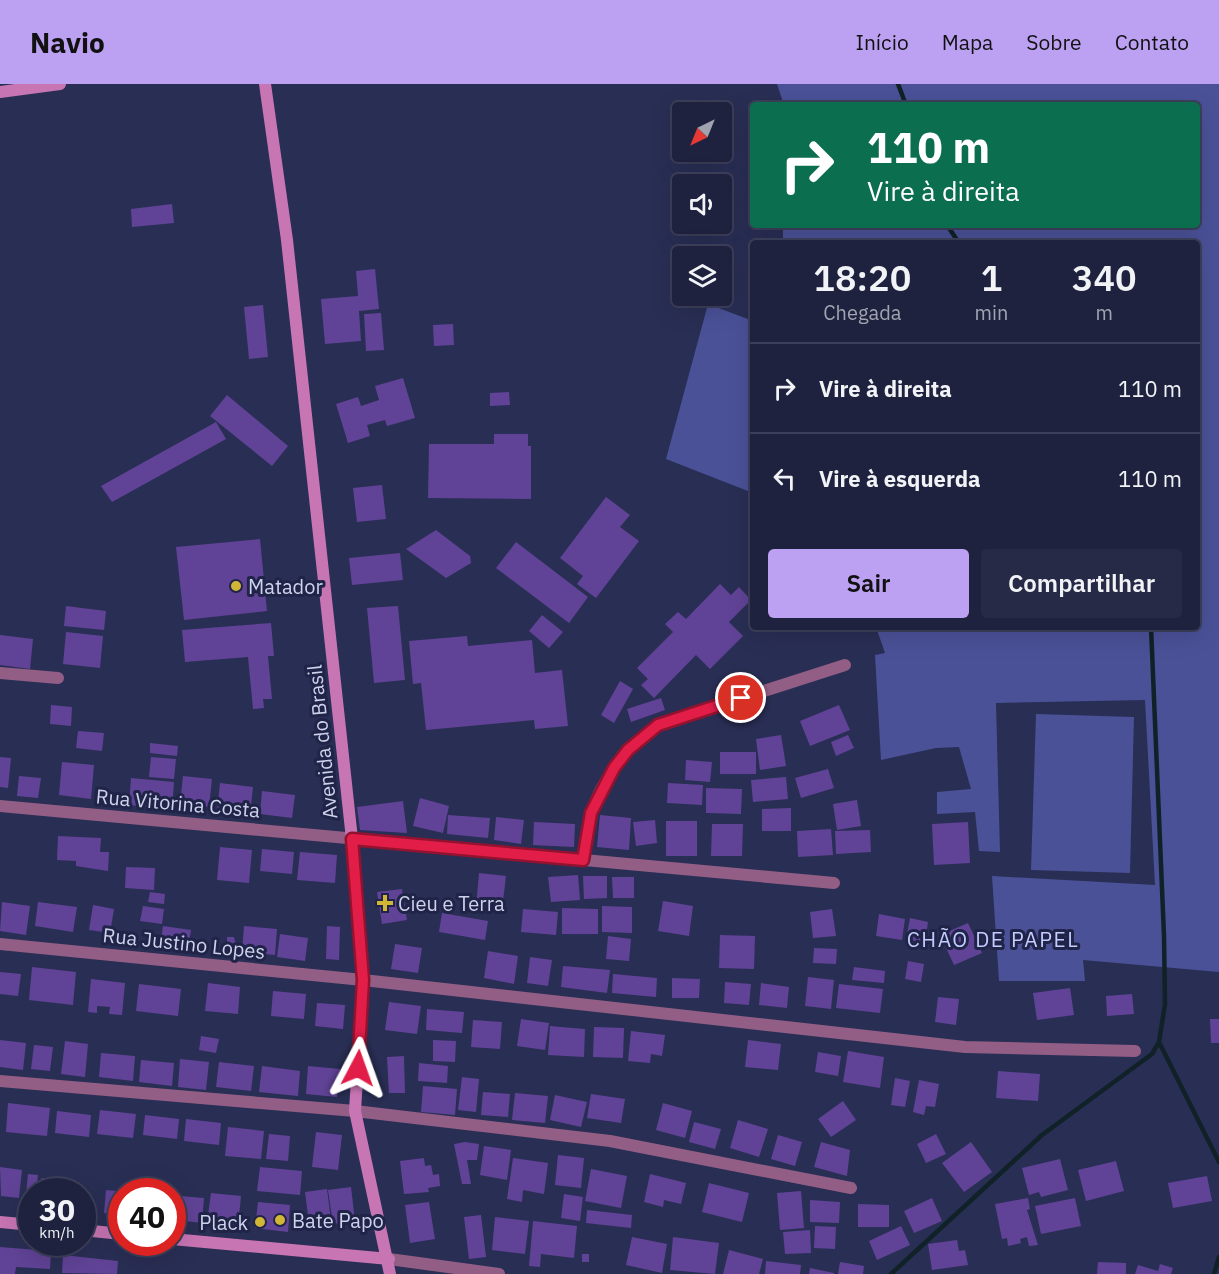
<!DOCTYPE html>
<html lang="pt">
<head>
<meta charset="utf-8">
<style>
	body { margin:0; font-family:"IBM Plex Sans",sans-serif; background:#272a46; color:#f1f3f6; height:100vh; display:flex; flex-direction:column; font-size:22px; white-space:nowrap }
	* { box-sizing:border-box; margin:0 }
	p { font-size:20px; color:#a1a4b0 }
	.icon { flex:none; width:33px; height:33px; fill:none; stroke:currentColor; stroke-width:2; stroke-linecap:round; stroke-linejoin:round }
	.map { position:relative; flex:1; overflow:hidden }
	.details { position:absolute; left:750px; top:156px; width:450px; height:390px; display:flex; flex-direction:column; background:#1f223f; border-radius:6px; box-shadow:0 6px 24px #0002,0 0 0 2px #3c3f59 }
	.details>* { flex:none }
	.top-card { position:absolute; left:750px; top:18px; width:450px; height:126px; border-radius:6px; box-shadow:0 6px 24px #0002,0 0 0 2px #3c3f59; background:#0b6e4f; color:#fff; overflow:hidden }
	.needle { width:39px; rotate:223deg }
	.buttons { position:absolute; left:672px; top:18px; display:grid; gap:12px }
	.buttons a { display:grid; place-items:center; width:60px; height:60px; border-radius:6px; background:#1f223f; box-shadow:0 6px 24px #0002,0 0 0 2px #3c3f59; font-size:30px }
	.speed { position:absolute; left:18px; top:1094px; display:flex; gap:12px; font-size:30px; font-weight:700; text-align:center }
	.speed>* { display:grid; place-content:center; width:78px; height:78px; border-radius:50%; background:#1f223f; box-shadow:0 6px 24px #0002,0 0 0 2px #3c3f59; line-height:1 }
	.speed small { font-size:15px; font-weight:400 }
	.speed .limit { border:9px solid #d22; background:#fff; color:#111 }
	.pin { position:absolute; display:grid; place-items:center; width:51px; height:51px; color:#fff; margin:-26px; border:3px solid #fff; border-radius:50%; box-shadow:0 2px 6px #0007 }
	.me { position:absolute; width:66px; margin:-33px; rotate:4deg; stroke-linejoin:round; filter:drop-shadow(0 0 4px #0008) }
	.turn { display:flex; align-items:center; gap:21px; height:126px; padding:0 18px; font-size:27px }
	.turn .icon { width:78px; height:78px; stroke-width:2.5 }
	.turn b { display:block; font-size:42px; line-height:51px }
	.eta { display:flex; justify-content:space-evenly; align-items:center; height:102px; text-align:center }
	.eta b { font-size:36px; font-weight:600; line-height:42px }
	.action { display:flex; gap:12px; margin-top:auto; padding:12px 18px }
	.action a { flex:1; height:69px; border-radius:6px; background:#bca0f2; color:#111; font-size:24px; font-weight:600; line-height:69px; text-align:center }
	.action a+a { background:#272a46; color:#f1f3f6 }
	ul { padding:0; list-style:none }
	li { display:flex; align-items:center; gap:18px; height:90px; padding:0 18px; border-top:2px solid #3c3f59 }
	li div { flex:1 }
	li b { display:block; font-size:22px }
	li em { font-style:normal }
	header { display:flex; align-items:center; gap:36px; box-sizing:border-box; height:84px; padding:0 30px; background:#bca0f2; color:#111 }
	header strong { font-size:28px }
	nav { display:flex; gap:33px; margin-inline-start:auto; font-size:21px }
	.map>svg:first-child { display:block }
	.green { fill:#4a5197 }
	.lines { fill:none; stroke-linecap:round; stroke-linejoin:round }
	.stream { stroke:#102227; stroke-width:4.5 }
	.building { fill:#604396 }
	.street { stroke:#925e85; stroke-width:12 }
	.secondary { stroke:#c875b3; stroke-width:12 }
	.route-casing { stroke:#92132f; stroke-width:15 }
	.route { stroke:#e11d48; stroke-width:10 }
	.poi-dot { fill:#d2b736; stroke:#202448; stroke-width:2 }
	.labels { text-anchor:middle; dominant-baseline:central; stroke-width:6; stroke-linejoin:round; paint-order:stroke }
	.poi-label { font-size:20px; fill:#ced3eb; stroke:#202448; text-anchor:start }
	.street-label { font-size:20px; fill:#ced3eb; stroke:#202448 }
	.neighbourhood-label { font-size:21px; letter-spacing:1.5px; fill:#c3ccfc; stroke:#202448 }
</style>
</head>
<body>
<header>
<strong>Navio</strong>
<nav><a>Início</a><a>Mapa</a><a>Sobre</a><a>Contato</a></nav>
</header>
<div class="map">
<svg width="1219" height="1190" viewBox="0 0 1219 1190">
	<rect width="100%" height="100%" fill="#292e54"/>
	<path class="green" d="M777,0H1219V888L1083,876L1085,897H999L992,792L1155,801L1145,616L996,619L1000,768L979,767L975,728L937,730V708L971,705L959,663L936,664L881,676L875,571L885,569L876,543H1197V159H783V141H1197V21H784Z
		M708,220L753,237V409L666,375Z
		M1036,630L1134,633L1130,789L1031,786Z"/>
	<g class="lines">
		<path class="stream" d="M898,0L906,21
			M947,141L959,159
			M1151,543L1164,852L1165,920L1159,958L1219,1078
			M891,1190L1042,1051L1152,970L1159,958
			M1214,1190L1219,1173"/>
	</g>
	<path class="building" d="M172,120L174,139L132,143L131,125Z
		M375,185L379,225L359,227L361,257L325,260L321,215L358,212L356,187Z
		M263,221L268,273L249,275L244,223Z
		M381,229L384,266L366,267L364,230Z
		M453,240L454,261L434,262L433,241Z
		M403,294L415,334L387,342L385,336L367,341L370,352L348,359L336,320L358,313L361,322L379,316L375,302Z
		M509,308L510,321L490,322V309Z
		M227,311L288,362L272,382L210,332Z
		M216,338L226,355L112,418L101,402Z
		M494,350H528V362H531V415L428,414L429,360H494Z
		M382,401L386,435L357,438L353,404Z
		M606,413L630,431L620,443L639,457L596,514L577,500L583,492L560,474Z
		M436,446L470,472L471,479L446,494L406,465Z
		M260,455L267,527L184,536L176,463Z
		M516,458L588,513L569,539L496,484Z
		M400,469L403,496L352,501L349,474Z
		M720,500L731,511L739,503L751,516L729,538L743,552L710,585L696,571L654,614L641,601L648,595L637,584L673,548L665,540L678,528L686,535Z
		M66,522L106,527L104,546L64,542Z
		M398,522L405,596L374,599L367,524Z
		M542,531L563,548L549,564L529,547Z
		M271,539L274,572H268L272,615H263L264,624L253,625L248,573L185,578L182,546Z
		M66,548L103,552L100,584L63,580Z
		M0,551L33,555L30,585L0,581Z
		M467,552L468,562L532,556L535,589L562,586L568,642L535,645L534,636L426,646L421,599L413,600L409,557Z
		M620,597L633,605L614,639L601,631Z
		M661,614L665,626L631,638L627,625Z
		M51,621L72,623L71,642L50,640Z
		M839,621L850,646L810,662L800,637Z
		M78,647L104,649L102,667L76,664Z
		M781,651L786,682L760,686L756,655Z
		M848,651L854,664L836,672L831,658Z
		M150,659L178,662L177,672L150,669Z
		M720,668H756V690H720Z
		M0,673L11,674L8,704L0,703Z
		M151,673L176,675L174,695L149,693Z
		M686,676L712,678L710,698L685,696Z
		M62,678L94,681L91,715L59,711Z
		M828,685L834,704L801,714L795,694Z
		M19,692L41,694L38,714L17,712Z
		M183,692L212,695L209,723L180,720Z
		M786,693L788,715L753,718L751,696Z
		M131,694L174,698L172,726L129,721Z
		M220,699L253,703L250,731L217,728Z
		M668,699L703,701L702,721L667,719Z
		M706,704L742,705L741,730L706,729Z
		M262,707L295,711L292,734L260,730Z
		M420,714L449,722L443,749L413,742Z
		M857,716L861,742L837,746L833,720Z
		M403,717L407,749L360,746L357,723Z
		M791,724V747H762V725Z
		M448,731L490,734L488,754L447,750Z
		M600,731L631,734L629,766L597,763Z
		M496,733L524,736L521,760L494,756Z
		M655,736L657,759L636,762L633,738Z
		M666,737H697V772H666Z
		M534,738L575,740L574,763L533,761Z
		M968,738L970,779L934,781L932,740Z
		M712,740H743L742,772H711Z
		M831,745L833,771L798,773L797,747Z
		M870,746L871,768L836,770L835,747Z
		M58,752L101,754L100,768H109L108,787L76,782V777L57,776Z
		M220,763L252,766L249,799L217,796Z
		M262,765L294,768L292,790L260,787Z
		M300,768L337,771L335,799L297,796Z
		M126,783L155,784L154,806L125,804Z
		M479,789L506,792L502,826L476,823Z
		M578,791L580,816L551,818L548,793Z
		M583,792H607V814L584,815Z
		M612,793H634V814H613Z
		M402,805L407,836L382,840L377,808Z
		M150,808L165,810L164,820L148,818Z
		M663,817L693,822L689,852L658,847Z
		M2,818L30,822L26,851L0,847Z
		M38,818L77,823L73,848L35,842Z
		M93,821L114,825L110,849L89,846Z
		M143,822L164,825L162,840L140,837Z
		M602,822L632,823V849L602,848Z
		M562,824L598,825V850H562Z
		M523,825L558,828L556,851L521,848Z
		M832,825L836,852L813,854L810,828Z
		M442,829L488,837L485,856L439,848Z
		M879,830L905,835L902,856L876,852Z
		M910,834L928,838L925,859L906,855Z
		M968,839L982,869L954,881L940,851Z
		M163,842L191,846L188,866L160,862Z
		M244,842L277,845L275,871L242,868Z
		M327,842L340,843L339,876L326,875Z
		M280,850L308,854L305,877L277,873Z
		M720,851L755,852L754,885L719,884Z
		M608,852L631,855L629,877L606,875Z
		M227,853H234L239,873H227Z
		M395,860L422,864L418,889L391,885Z
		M814,864L837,865L836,880L813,879Z
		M488,867L518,872L514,900L484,894Z
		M530,873L552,876L548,902L527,899Z
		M908,877L924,880L921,898L905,895Z
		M563,882L610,886L607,909L561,903Z
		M32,883L76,888L73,921L29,916Z
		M854,883L885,887L884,899L852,896Z
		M0,888L21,890L18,912L0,910Z
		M613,890L657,894L656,913L612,909Z
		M808,893L834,896L831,925L805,922Z
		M672,894L700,895L699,914H672Z
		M91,895L125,899L122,931L109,930L110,923L97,922V929L88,928Z
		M725,898L751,900L749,921L724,919Z
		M208,899L240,903L238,930L205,927Z
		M761,899L789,903L787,924L759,921Z
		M139,900L181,905L178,932L136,927Z
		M839,900L883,905L880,929L836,924Z
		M1070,904L1074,931L1037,936L1033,909Z
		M273,907L306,910L304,935L271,932Z
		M1132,910L1134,930L1107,932L1106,912Z
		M938,913L959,915L956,941L935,938Z
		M389,918L421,922L417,950L385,946Z
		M317,919L345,921L343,945L315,942Z
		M427,925L464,928L462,949L426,946Z
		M521,935L549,939L545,966L517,962Z
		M1210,935H1219V959H1211Z
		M473,936L502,938L500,965L471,963Z
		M550,942L585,945L584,973L548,971Z
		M594,943L624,944L623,974L593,973Z
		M631,947L665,951L662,972L651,970L650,979L628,977Z
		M201,952L219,955L216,969L199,966Z
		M0,956L26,959L23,986L0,983Z
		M433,956L456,957L455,978L433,977Z
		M748,956L781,960L778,986L745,983Z
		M65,957L88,960L85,993L61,990Z
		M34,961L53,963L50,987L31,985Z
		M848,967L884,973L880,1004L843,998Z
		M818,968L841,972L838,992L815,988Z
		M101,969L135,972L133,997L99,993Z
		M404,972L405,1009H389L387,973Z
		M180,975L209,978L206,1006L178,1003Z
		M141,976L174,979L172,1002L139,998Z
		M219,978L254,982L251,1007L216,1003Z
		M419,979L448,982L447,999L418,997Z
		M262,982L300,987L298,1012L259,1008Z
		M308,982L340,985L337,1013L306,1010Z
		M998,987L1040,990L1038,1017L996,1014Z
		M462,993L479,995L476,1028L458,1026Z
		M895,994L910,997L905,1023L891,1021Z
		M919,996L939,1000L935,1023L926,1022L924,1031L913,1028Z
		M423,1002L457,1005L455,1031L421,1028Z
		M483,1008L510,1010L508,1033L481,1031Z
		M515,1009L548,1012L545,1039L512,1036Z
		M591,1010L625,1015L621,1039L587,1034Z
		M555,1011L587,1018L581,1043L550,1036Z
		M843,1017L856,1036L831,1053L818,1035Z
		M8,1019L50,1024L47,1052L6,1048Z
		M663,1019L692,1027L685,1054L656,1046Z
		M100,1026L136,1030L133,1054L97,1050Z
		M57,1027L91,1031L89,1053L55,1049Z
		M145,1031L179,1035L177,1055L143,1051Z
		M186,1035L221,1039L219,1061L184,1057Z
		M738,1036L768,1045L759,1073L730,1064Z
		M694,1038L721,1045L715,1065L689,1058Z
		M228,1043L264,1047L261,1075L225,1072Z
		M316,1048L342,1051L338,1086L312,1083Z
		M269,1050L290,1052L288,1077L266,1075Z
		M936,1050L946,1070L926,1079L917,1060Z
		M778,1051L802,1058L795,1082L771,1075Z
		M465,1058L479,1060L477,1076H467L471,1100H462L454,1060Z
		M821,1058L850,1066L847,1092L814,1083Z
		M971,1058L992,1088L964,1108L942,1079Z
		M484,1062L511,1066L507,1096L480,1091Z
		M558,1071L584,1074L581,1104L555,1101Z
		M424,1074L425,1082L431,1081L433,1091L439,1090L440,1102L428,1104L429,1108L404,1110L400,1077Z
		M513,1074L548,1079L544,1110L523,1106L522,1118L507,1115Z
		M1060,1075L1068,1106L1041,1113L1039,1108L1029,1111L1022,1084Z
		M1116,1077L1124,1107L1086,1117L1078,1086Z
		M0,1083L22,1086L19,1114L1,1112Z
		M260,1083L302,1087L300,1111L257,1107Z
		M591,1085L627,1092L621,1124L585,1117Z
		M28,1090L38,1091L36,1107H32V1122L25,1121Z
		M650,1090L686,1099L681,1120L664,1116L663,1123L644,1118Z
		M1207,1092L1212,1117L1173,1124L1168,1099Z
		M41,1094L79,1098L78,1107H40Z
		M709,1099L749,1109L742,1138L702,1128Z
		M129,1103L148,1105V1107H129Z
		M351,1103L355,1137L333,1140L328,1106Z
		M327,1105L331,1136L309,1139L305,1108Z
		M106,1106L117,1107L114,1130L104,1129Z
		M801,1107L804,1144L780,1146L777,1109Z
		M211,1109L241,1112L238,1142L207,1139Z
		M564,1110L583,1113L580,1137L561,1134Z
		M180,1112L204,1114L202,1139L177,1136Z
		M932,1114L942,1137L914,1149L904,1127Z
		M1028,1114L1030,1125L1027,1126L1038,1161L1029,1162L1027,1153L1020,1155L1021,1159L1008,1162L1007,1154L1002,1155L995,1120Z
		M1075,1114L1081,1142L1041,1150L1035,1122Z
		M810,1116L840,1118L839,1139L810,1138Z
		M258,1118L290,1121L288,1148L255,1144Z
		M429,1118L435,1155L410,1159L405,1121Z
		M858,1120L889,1121V1143H858Z
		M587,1126L632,1131L631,1144L586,1139Z
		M481,1131L486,1173L469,1175L464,1133Z
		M495,1133L529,1137L525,1170L492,1166Z
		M533,1137L577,1142L574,1174L541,1170L540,1183L529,1182Z
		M815,1142L836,1143L835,1165L814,1164Z
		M901,1142L910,1161L877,1176L869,1157Z
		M810,1146L811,1169L785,1170L783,1148Z
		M632,1153L667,1160L662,1189L626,1181Z
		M673,1153L719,1159L715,1190L670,1186Z
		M957,1156L959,1167L965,1166L968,1181L932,1186L928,1160Z
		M0,1163L51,1167L50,1185L16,1183L15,1190H0Z
		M729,1166L763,1175L759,1190H723Z
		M582,1170H589V1178H582Z
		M63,1171L118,1177L117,1190L62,1189Z
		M766,1177L801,1181L800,1190H765Z
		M840,1178L864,1182L863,1190H838Z
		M1098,1178L1126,1179V1190H1097Z
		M1160,1180L1173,1184L1171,1190H1135L1138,1181L1158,1187Z
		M810,1184L834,1189V1190H809Z"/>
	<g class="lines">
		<path class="street" d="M0,589L58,594
			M0,722L834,799
			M583,776C585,761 586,744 591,730C602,694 628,662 658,641L845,581
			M0,860L363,896L965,963L1135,967
			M0,997L355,1027L610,1057L851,1104
			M389,1175L499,1190"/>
		<path class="secondary" d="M265,0L287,156L352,755L363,896L355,1027L390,1190
			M0,8L60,0
			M0,1138L32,1141
			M82,1146L122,1150
			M172,1155L389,1175"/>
	</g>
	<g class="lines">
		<defs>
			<path id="route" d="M358,984L363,896L352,755L583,776L591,729L614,684L628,666L658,641L741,614"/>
		</defs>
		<use href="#route" class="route-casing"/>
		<use href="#route" class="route"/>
	</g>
	<g class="poi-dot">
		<circle cx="236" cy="502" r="6"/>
		<path d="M382 810h6v6h6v6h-6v6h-6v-6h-6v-6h6z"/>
		<circle cx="280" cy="1136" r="6"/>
		<circle cx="260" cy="1138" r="6"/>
	</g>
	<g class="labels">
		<g class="poi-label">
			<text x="248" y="502">Matador</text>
			<text x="398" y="819">Cieu e Terra</text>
			<text x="292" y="1136">Bate Papo</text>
			<text x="248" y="1138" text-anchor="end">Plack</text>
		</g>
		<g class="street-label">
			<text transform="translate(322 658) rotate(-96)">Avenida do Brasil</text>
			<text transform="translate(178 719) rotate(5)">Rua Vitorina Costa</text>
			<text transform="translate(184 859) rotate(6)">Rua Justino Lopes</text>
		</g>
		<g class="neighbourhood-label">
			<text x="993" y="855">CHÃO DE PAPEL</text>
		</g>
	</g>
</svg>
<div class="buttons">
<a><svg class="needle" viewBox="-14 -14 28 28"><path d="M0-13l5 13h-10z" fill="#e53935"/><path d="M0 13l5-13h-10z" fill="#a1a4b0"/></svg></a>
<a><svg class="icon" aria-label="sound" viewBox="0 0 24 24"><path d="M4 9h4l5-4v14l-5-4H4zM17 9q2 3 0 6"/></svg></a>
<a><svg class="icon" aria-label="layers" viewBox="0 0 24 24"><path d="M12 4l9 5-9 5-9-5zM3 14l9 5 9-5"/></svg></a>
</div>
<div class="speed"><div>30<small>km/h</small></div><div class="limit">40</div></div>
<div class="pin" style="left:741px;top:614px;background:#d93025"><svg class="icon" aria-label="arrive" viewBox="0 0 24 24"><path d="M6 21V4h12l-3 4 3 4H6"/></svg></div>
<svg class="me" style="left:358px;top:984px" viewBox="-20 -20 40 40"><path d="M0-17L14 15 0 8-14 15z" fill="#e11d48" stroke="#fff" stroke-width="4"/></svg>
<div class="top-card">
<div class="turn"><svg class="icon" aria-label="right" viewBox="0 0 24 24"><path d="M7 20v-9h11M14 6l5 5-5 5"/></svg><div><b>110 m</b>Vire à direita</div></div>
</div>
<section class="details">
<div class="eta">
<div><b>18:20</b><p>Chegada</p></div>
<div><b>1</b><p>min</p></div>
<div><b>340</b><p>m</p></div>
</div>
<ul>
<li><svg class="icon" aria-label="right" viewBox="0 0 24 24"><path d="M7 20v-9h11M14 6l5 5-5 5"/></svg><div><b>Vire à direita</b></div><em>110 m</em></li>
<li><svg class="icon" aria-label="left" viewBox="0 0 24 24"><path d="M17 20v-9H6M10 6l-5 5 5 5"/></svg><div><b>Vire à esquerda</b></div><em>110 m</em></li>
</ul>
<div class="action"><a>Sair</a><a>Compartilhar</a></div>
</section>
</div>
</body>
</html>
